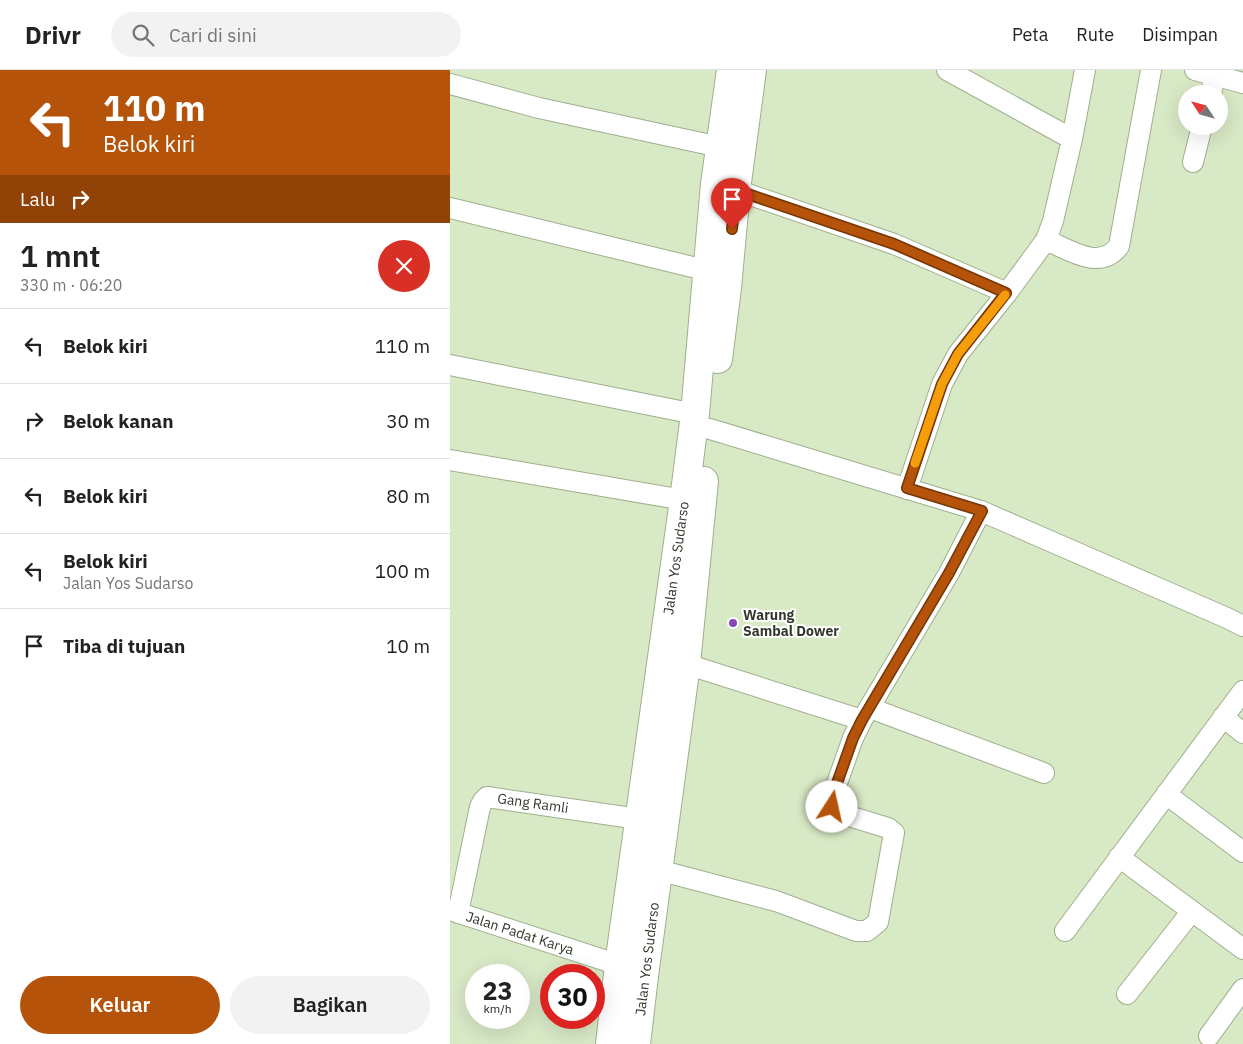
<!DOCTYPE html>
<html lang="id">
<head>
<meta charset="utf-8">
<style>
	body { margin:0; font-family:"IBM Plex Sans",sans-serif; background:#f2f2f2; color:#222; height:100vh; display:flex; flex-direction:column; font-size:19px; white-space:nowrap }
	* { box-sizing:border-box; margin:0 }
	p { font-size:16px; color:#767676 }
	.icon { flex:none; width:28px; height:28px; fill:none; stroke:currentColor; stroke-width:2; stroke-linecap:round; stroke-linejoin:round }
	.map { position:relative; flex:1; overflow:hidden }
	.drawer { display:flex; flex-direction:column; background:#fff; width:450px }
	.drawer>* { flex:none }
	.hud { background:#b45309; color:#fff; overflow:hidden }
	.needle { width:32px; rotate:306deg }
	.fabs { position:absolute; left:728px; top:15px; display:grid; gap:10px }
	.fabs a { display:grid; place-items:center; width:50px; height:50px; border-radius:50%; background:#fff; box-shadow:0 5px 20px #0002; font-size:25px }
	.speed { position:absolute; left:15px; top:894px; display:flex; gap:10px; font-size:25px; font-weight:700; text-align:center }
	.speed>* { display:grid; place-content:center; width:65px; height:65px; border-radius:50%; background:#fff; box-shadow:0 5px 20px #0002; line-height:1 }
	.speed small { font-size:12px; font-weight:400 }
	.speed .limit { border:8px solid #d22; background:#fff; color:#111 }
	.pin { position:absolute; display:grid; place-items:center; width:42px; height:42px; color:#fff; margin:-51px -21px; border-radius:50% 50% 50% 0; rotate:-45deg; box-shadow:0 0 5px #0007 }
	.pin .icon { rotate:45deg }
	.me { position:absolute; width:55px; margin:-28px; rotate:10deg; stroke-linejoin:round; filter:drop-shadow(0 0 4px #0008) }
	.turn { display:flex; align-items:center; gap:18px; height:105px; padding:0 20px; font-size:22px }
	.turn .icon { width:65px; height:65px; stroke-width:2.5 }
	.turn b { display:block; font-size:35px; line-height:42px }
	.then { display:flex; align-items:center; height:48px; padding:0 20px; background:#0003; gap:10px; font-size:19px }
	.round { display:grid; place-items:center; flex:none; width:52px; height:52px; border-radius:26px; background:#f2f2f2 }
	.summary { display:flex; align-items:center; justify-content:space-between; height:85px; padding:0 20px }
	h1 { font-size:30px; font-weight:600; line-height:38px }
	.button { display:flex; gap:10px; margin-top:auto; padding:10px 20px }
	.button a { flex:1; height:58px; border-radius:30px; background:#b45309; color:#fff; font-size:20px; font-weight:600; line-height:58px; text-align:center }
	.button a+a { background:#f2f2f2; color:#222 }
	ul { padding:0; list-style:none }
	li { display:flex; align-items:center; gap:15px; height:75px; padding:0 20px; border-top:1px solid #e0e0e0 }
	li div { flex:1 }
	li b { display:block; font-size:19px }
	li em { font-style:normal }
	header { display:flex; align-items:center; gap:30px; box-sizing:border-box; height:70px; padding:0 25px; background:#fff; border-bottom:1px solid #e0e0e0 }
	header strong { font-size:24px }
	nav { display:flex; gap:28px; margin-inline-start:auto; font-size:18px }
	.search { width:350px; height:45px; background:#f2f2f2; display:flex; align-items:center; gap:12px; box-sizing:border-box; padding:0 18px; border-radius:28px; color:#767676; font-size:19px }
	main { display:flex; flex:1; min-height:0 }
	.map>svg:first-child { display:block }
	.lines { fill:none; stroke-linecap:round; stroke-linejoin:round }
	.minor-casing { stroke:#9faf8d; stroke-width:22 }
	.trunk-casing { stroke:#9faf8d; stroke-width:30 }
	.minor { stroke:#fff; stroke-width:20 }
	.trunk { stroke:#fff; stroke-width:28 }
	.route-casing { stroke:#753606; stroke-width:12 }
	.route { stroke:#b45309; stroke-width:9 }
	.slow { stroke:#f59e0b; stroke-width:9 }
	.poi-dot { fill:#8946ba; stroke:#fff; stroke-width:2 }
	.labels { text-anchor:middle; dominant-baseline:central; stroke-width:4; stroke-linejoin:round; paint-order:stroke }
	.street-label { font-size:14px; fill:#32382b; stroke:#fff }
	.poi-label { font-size:14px; font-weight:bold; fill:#32382b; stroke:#fff; text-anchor:start }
</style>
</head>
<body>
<header>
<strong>Drivr</strong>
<div class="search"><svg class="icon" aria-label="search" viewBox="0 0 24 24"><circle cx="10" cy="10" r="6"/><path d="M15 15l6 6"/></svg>Cari di sini</div>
<nav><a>Peta</a><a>Rute</a><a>Disimpan</a></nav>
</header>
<main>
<section class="drawer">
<div class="hud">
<div class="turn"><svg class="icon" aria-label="left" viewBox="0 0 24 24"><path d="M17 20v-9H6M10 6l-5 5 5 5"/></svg><div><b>110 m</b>Belok kiri</div></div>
<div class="then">Lalu<svg class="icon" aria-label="right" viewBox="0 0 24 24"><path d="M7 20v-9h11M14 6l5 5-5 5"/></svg></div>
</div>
<div class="summary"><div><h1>1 mnt</h1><p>330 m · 06:20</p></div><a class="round" style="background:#d93025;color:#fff"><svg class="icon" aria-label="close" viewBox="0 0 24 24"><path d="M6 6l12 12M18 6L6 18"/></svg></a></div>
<ul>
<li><svg class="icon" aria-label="left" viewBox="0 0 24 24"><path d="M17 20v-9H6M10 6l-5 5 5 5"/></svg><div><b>Belok kiri</b></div><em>110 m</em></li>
<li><svg class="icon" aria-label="right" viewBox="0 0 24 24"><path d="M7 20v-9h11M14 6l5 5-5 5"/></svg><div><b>Belok kanan</b></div><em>30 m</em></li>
<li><svg class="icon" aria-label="left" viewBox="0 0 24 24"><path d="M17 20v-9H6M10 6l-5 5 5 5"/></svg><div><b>Belok kiri</b></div><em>80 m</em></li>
<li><svg class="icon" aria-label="left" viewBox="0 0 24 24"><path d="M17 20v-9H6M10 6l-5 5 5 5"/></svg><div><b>Belok kiri</b><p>Jalan Yos Sudarso</p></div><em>100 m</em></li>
<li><svg class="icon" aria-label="arrive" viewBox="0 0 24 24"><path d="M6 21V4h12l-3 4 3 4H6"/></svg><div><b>Tiba di tujuan</b></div><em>10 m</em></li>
</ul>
<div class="button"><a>Keluar</a><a>Bagikan</a></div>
</section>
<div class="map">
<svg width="793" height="974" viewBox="0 0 793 974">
	<rect width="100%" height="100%" fill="#d8e9c6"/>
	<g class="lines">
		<defs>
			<path id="minor" d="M497,0L622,69
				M745,0L793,13
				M0,14L89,38L270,77
				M761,24L765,5
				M743,92L752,56
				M286,120L444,174L557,223L596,170L603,151L622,69L635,0
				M0,138L259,201
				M596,170C618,179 650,202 669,176L701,0
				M0,295L245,344
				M260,359L531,441L777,548L793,556
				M0,390L234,430
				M457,419L492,314L508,284L557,223
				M236,594L412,650L499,503L531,441
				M420,638L594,703
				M773,647L793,663
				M716,724L793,782
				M669,787L793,879
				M208,800L326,831L406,861H417L428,852L444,763L438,758L386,742L382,737L381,730L403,668L412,650
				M0,840L169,895
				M8,843L30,737L33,731L37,727L189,749
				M615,861L793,621
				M677,924L742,841
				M759,966L793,919"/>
			<path id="trunk" d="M268,289L277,218L286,120L302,0
				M160,974L169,895L234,430L245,344L265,114L281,0
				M186,974L194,906L236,594L254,411"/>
		</defs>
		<use href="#minor" class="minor-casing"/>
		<use href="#trunk" class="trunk-casing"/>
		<use href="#minor" class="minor"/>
		<use href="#trunk" class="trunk"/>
	</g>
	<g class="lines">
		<defs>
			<path id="route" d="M282,159L286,120L444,174L556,223L508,284L492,314L457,418L532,441L499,503L412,650L403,668L381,730L382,737"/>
		</defs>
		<use href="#route" class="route-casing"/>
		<use href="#route" class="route"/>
		<path class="slow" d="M465,393L492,314L508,284L555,225"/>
	</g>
	<circle class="poi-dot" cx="283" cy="553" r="5"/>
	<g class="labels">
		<g class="street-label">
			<text transform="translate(226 488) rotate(-82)">Jalan Yos Sudarso</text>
			<text transform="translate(83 733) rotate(8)">Gang Ramli</text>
			<text transform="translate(70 863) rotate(18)">Jalan Padat Karya</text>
			<text transform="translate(197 889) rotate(-83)">Jalan Yos Sudarso</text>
		</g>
		<g class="poi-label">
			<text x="293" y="545">Warung<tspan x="293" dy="16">Sambal Dower</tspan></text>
		</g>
	</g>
</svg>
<div class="fabs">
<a><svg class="needle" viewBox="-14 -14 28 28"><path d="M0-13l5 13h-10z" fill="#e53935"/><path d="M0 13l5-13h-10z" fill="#767676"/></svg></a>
</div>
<div class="speed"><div>23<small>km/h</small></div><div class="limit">30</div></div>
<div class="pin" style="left:282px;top:159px;background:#d93025"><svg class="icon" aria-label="arrive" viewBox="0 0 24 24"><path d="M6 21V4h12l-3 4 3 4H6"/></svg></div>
<svg class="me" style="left:382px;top:737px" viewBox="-20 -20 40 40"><circle r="19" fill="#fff"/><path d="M0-13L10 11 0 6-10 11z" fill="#b45309"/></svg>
</div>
</main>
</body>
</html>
